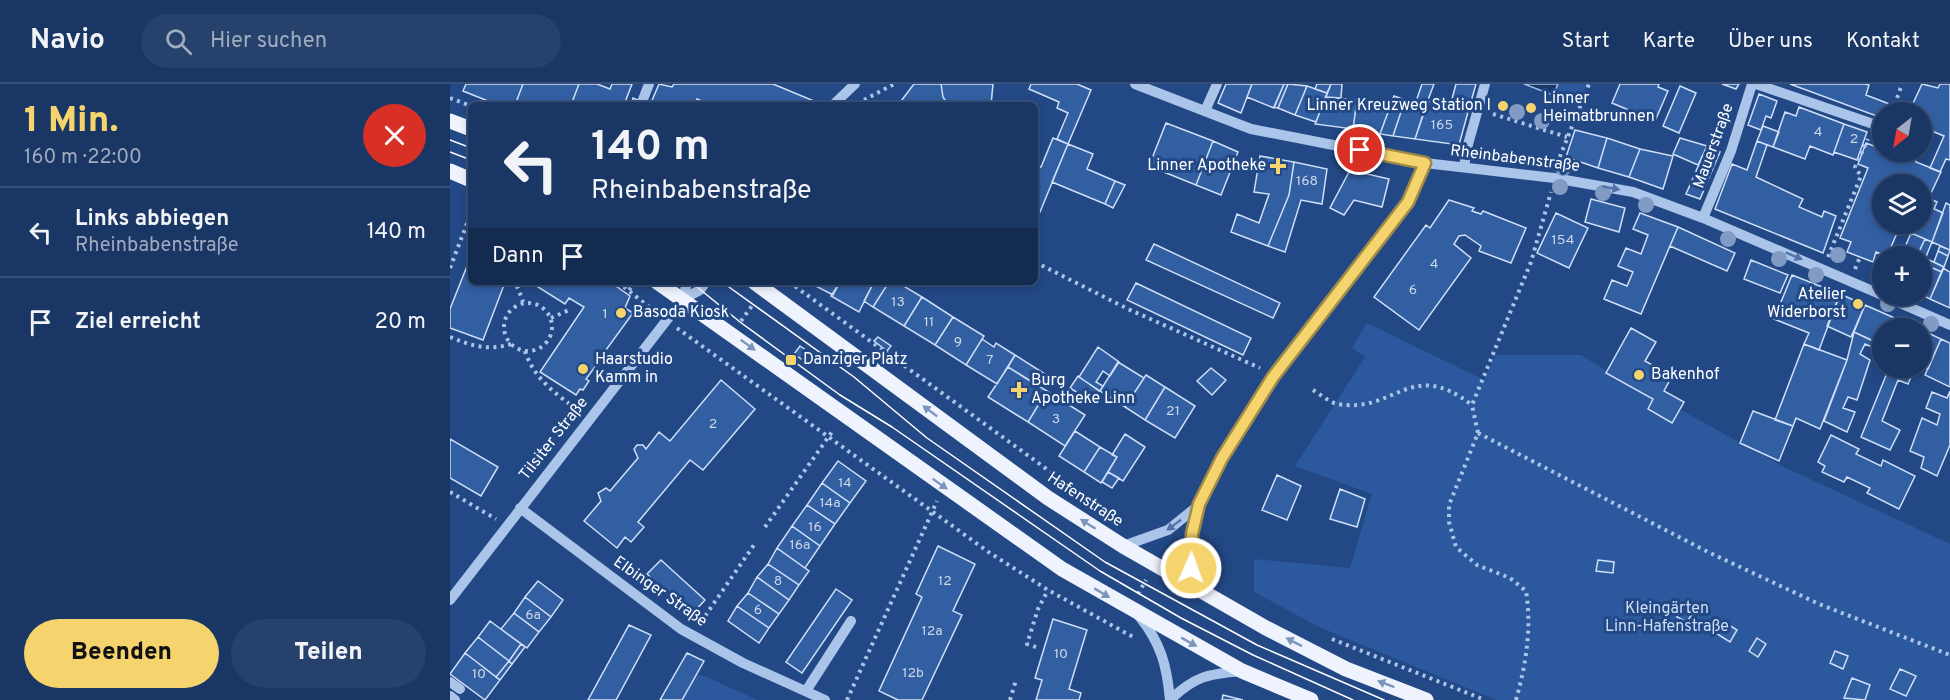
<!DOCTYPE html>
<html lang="de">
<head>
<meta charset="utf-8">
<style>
	body { margin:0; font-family:Overpass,sans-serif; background:#27416d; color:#f1f3f6; height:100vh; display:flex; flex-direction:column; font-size:22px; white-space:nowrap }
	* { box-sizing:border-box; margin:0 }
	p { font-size:20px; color:#9fabbf }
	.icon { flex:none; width:33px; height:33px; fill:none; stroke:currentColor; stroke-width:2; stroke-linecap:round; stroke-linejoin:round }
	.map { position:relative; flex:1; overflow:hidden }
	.side { display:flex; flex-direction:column; background:#1a3664; width:450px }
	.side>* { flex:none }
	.top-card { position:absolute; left:18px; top:18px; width:570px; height:183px; border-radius:9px; box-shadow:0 3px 9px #0003,0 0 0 2px #385078; background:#1a3664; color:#f1f3f6; overflow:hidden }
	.needle { width:39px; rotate:211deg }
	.tools { position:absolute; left:1422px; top:18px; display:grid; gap:12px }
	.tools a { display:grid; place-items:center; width:60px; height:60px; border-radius:50%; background:#1a3664; box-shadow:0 3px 9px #0003,0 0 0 2px #385078; font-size:30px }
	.pin { position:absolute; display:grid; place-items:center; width:51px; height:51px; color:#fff; margin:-26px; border:3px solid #fff; border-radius:50%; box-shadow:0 2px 6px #0007 }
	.me { position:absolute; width:66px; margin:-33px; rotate:2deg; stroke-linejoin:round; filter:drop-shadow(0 0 4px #0008) }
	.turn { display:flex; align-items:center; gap:21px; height:126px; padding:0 24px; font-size:27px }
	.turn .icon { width:78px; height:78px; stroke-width:2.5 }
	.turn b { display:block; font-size:42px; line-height:51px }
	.then { display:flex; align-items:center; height:57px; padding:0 24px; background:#0003; gap:12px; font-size:22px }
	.round { display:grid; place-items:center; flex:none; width:63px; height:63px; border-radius:32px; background:#27416d }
	.summary { display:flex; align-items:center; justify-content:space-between; height:102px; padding:0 24px }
	h1 { font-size:36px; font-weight:800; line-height:45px; color:#f5d46d }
	.action { display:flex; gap:12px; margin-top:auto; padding:12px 24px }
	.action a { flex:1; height:69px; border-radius:36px; background:#f5d46d; color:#111; font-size:24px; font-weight:800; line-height:69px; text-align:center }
	.action a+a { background:#27416d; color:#f1f3f6 }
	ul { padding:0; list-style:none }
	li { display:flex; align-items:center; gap:18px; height:90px; padding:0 24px; border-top:2px solid #385078 }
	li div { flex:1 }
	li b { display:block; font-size:22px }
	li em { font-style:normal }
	header { display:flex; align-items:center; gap:36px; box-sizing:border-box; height:84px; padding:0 30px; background:#1a3664; border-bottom:2px solid #385078 }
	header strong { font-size:28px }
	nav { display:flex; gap:33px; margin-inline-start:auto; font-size:21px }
	.search { width:420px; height:54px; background:#27416d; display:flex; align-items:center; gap:15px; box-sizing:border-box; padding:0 21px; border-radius:33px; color:#9fabbf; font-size:22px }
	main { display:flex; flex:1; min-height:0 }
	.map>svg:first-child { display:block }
	.green { fill:#2c599d }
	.water { fill:#173565; stroke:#9fbeea; stroke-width:1.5 }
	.building { fill:#325ea2; stroke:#cfdff7; stroke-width:1.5 }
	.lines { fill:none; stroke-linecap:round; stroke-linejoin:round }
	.path { stroke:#abc4e9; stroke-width:4; stroke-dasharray:3 4.5; stroke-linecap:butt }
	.minor { stroke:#abc4e9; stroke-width:10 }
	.major { stroke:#eef3fe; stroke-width:15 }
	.tram { stroke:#fff; stroke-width:1.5 }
	.tree { fill:#819bc4 }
	.oneway { fill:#5273a8 }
	.oneway2 { fill:#7e95bb }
	.route-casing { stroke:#9f8a47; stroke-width:15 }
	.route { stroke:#f5d46d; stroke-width:10 }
	.poi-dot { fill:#f5d46d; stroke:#224885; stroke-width:2 }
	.labels { text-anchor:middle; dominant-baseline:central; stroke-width:6; stroke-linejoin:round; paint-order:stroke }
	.number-label { font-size:14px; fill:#ccd7e8 }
	.poi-label { font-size:16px; fill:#fff; stroke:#224885; text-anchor:start }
	.street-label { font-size:16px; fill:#fff; stroke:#224885 }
	.park-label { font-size:16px; fill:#cfdff7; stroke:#224885 }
</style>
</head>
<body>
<header>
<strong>Navio</strong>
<div class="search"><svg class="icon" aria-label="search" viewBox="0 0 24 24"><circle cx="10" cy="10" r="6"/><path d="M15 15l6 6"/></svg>Hier suchen</div>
<nav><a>Start</a><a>Karte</a><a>Über uns</a><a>Kontakt</a></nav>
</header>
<main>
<section class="side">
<div class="summary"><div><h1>1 Min.</h1><p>160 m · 22:00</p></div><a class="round" style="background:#d93025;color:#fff"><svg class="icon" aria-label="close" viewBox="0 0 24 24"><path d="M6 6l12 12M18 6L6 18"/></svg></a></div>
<ul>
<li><svg class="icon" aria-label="left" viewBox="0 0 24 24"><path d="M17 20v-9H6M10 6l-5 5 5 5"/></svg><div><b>Links abbiegen</b><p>Rheinbabenstraße</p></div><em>140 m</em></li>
<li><svg class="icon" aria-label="arrive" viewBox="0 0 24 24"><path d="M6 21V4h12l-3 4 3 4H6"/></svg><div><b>Ziel erreicht</b></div><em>20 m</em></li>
</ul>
<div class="action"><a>Beenden</a><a>Teilen</a></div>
</section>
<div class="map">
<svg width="1500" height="616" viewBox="0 0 1500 616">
	<rect width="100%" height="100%" fill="#224885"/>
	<path class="green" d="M1066,0L1103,11L1108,0H1137L1129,20Z
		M917,239L1034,296L1046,271H1131L1203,315L1198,326L1221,339L1229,325L1334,383L1500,460V616H1046L869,543L804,508V475L900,484L922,410L845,382L915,273L902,264Z
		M246,590L257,593L307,616H232Z"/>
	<path class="water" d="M1074,0H1108L1103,11Z"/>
	<path class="building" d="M16,0H73L65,21H48L13,7Z
		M73,0H129L121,21H65Z
		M129,0H147L160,5L162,0H182L174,21H121Z
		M209,0L222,3L224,0H323L364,17L360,21H262L247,15L244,21H181L183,14L200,21Z
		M464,0H491L493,13L498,21H448Z
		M491,0H543L541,21H498L493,13Z
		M581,0H627L641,6L618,60L607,55L618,29L607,24L609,18L579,5Z
		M776,0H802L791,29L768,19Z
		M802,0H834L824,24L797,13Z
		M834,0H838L828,24L824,23Z
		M838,0L857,2L845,31L828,24Z
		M867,0H881L877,9L865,5Z
		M881,0H892L891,14L876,13Z
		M972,0H984L975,24L965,20Z
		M1006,0H1026L1018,28L1000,22Z
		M1170,0H1209L1208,3L1218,7L1205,37L1162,19Z
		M1272,0H1289L1286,5Z
		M1340,0H1415L1419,1L1416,11L1442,21L1439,28H1432V34Z
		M1472,0L1488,4L1490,0H1500V76L1496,75L1490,88L1480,84L1494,52L1472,43V28H1459Z
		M857,2L877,9L866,38L845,31Z
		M1230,2L1246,9L1229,49L1213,42Z
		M1309,10L1327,17L1321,34L1316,32L1311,46L1298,41Z
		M944,12L955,16L943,52L930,50Z
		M876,13L907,16L903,45L865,40Z
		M907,16L941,20L930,50L903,45Z
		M955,16L975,24L965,55L943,52Z
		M978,17L1018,28L1009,61L965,55Z
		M1349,23L1394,40L1383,71L1360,62L1355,75L1323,63L1335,28L1346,32Z
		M716,39L763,57L746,101L699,82Z
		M1394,40L1417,48L1407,76L1384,68Z
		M1313,42L1329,48L1323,63L1307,57Z
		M1125,46L1157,54L1148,84L1116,73Z
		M603,54L618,60L590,128H585V81L591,83Z
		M1157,54L1190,65L1179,93L1148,84Z
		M1230,54L1257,62L1248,81L1223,70Z
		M763,57L788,68L771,111L746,101Z
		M1307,57L1317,61L1306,93L1353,115L1349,123L1372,133L1374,127L1386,132L1373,169L1265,125L1282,80L1297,86Z
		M1416,59L1432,65V68H1464L1466,78L1491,88L1481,109L1472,105V100H1432V140H1451L1437,172L1426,168L1423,178L1397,168L1401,158L1390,154L1418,84L1408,80Z
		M618,60L643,70L637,85L665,97L655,120L602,98Z
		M1257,62L1270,68L1250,115L1236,110Z
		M1190,65L1223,72L1213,105L1179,93Z
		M810,72L844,78L839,111L818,162L781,148L787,130L809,139L819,110L804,108Z
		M844,78L877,85L872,120L851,116L835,168L818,162L839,111Z
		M900,86L939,95L932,123L904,116L894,131L880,124Z
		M665,97L675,101L663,124L655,120Z
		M1478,114L1487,118L1484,125L1474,120Z
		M1141,115L1175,124L1169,148L1135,138Z
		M999,116L1024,124L1022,127L1031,130L1033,127L1076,144L1061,179L1029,167L1031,162L1015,151L1009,152L1004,160L1021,174L969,246L924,213L976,141L980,144Z
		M1496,119L1500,121V166L1482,158Z
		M1474,120L1493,129L1482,158L1461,149L1466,140H1472Z
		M1106,129L1138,144L1119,184L1087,169Z
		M1190,129L1228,143L1191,230L1154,215L1162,196L1177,202L1183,188L1168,182L1176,164L1191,170L1198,151L1183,145Z
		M1228,143L1285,169L1277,187L1220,162Z
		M1461,149L1475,155L1469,168L1455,163Z
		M1475,155L1482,158L1473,180L1472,172H1467Z
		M704,160L830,219L823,234L696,176Z
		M1490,162L1500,166L1498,172L1488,167Z
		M1488,167L1498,172L1494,183L1484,178Z
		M21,172V198H47L54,201L33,256L0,244V225Z
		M1475,174L1494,183L1492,188L1473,180Z
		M1301,176L1338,191L1330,209L1294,195Z
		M1473,180L1492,188L1480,215L1472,211Z
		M1493,184L1500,188V224L1480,215Z
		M1342,191L1390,210L1369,266L1354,260L1359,249L1324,235Z
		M80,198H160L180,212L175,224L183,229L153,270L156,272L149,281L147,280L136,295L139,297L133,306L130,305L126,311L90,288L134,223L119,214L115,220Z
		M358,198H390L383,211Z
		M390,198H424L409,228L381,212Z
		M424,198H439L423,223L414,217Z
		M439,198H447L472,213L454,242L423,223Z
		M686,199L801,254L793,271L677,216Z
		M1390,210L1415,221L1401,253L1377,242Z
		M472,213L503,233L485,261L454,242Z
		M1415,221L1456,239L1454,244H1432V261L1404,248Z
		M503,233L534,252L516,281L485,261Z
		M1456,239L1469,244H1454Z
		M1181,244L1206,258L1195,277L1222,292L1214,307L1234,318L1222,339L1198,325L1203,315L1156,289Z
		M1472,246L1491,255L1478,285L1472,282Z
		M1404,248L1425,258L1422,263L1415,260L1410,270L1420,276L1407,316L1398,313L1393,324L1405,328L1397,348L1374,337L1397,276Z
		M428,253L441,262L437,267L424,257Z
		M532,255L544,263L546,259L565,271L547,300L516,281Z
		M1491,255L1500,259V303L1475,291Z
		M1354,260L1397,276L1370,345L1346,334L1343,342L1325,336Z
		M350,262L366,273L360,281L344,270Z
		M648,263L669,278L660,292L653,287L646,298L653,302L650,307L629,293Z
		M565,271L595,290L588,302L558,283Z
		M668,278L694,294L675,323L650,307Z
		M558,283L597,307L578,338L538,313Z
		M761,284L776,296L762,311L747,297Z
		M1439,284L1464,286L1458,300L1448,296L1432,337L1450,346L1440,366L1411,353Z
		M696,291L715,303L695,336L675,323Z
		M628,292L649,307L642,318L620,304Z
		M271,296L305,325L253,386L240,376L188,438L194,443L181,458L175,453L167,464L134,437L151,417L148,409L156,404L160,407L188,374L184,365L187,361H193L196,365L209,348L220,357Z
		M715,303L745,322L725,354L695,336Z
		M597,307L635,331L615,362L578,338Z
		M1500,307V361L1487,392L1471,384L1474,373L1460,367L1472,334L1487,341L1490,330L1476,324L1482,308L1497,314Z
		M1303,327L1343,342L1329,377L1290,359Z
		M625,347L650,363L634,388L609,372Z
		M675,350L695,363L673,397L658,388L667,373L662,371Z
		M1381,351L1409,365L1406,370L1431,382L1433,376L1465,392L1449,425L1417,409L1420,404L1397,393L1394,398L1372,388L1375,382L1368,378Z
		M0,355L48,383L31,412L0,394Z
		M650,363L667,373L651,399L634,388Z
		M388,377L416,397L400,419L372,399Z
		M658,388L669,394L662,404L652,398Z
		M827,391L851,402L837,436L812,426Z
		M372,399L400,419L385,440L357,421Z
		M890,405L915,415L907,443L880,435Z
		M357,421L385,440L370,462L342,442Z
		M342,442L370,462L355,484L327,464Z
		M488,462L525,480L503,527L512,531L472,616H448L429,607L472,513L466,510Z
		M327,464L359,487L349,501L318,480Z
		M211,476L255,516L241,531L197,490Z
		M1148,476L1164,478L1163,489L1146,487Z
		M318,480L349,501L339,516L307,493Z
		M307,493L339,516L329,530L298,509Z
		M88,497L113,516L101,533L75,513Z
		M386,505L402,516L352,589L336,578Z
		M298,509L329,530L319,544L287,522Z
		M75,513L101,533L89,548L64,529Z
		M287,522L319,544L309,559L278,537Z
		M1232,524L1242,530L1237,538L1227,533Z
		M64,529L89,548L77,564L51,545Z
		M603,535L637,546L619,605L631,609L629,616H586L592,596L585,594Z
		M1271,536L1287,546L1280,558L1264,548Z
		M40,537L71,560L59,577L28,553Z
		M179,541L201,551L166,616H138Z
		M28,553L59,577L46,593L15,569Z
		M1307,554L1316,560L1308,573L1299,567Z
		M71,560L75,563L62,580L59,577Z
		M1385,567L1398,572L1393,585L1380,579Z
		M15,569L50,596L35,616L0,590Z
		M237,569L254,577L232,616H210Z
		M59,577L62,580L50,596L46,593Z
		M1450,585L1466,592L1456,612L1440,605Z
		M1402,594L1420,601L1415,616L1394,614Z
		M773,611L793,616H772Z"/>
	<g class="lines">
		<path class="path" d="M0,14L21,22
			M414,16L444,0
			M1442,28L1452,0
			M1043,30L1117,53
			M1472,62L1476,64
			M1107,80L1139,0
			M1378,173L1411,92L1405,83L1418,55
			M585,178L678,225L810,284
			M0,184L21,129
			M1405,185L1410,173
			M60,198L68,204L73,218
			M168,198L204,227
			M339,198L649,423
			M179,206L185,198
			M54 243a24 24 0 1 1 48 0a24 24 0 1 1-48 0Z
			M101,234L119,226
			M291,237L304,219
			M227,244L540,469L598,506L683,553
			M0,253C21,262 39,267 61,260
			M75,267C84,295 106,310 129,327
			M863,306C870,310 879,318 887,320C946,330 960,273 1022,321
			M1028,349L1258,468L1369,520L1500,571
			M0,408L46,435
			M315,443L384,345
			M688,510L696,496
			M251,538L306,458
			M882,555L1035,616
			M586,563L577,560L588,525L598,506
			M397,616L487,417
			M560,616L566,596
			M1066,616C1076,580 1082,544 1076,507L1060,494L1027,481L1006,463L999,438V421L1028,349L1022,321L1081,178L1101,108"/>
		<path class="minor" d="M685,0L801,45L975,79L1104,94L1183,108L1253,134L1432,211
			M1306,0L1432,43
			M192,18L199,0
			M383,21L405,0
			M755,27L767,0
			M1014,83L1017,64L1035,0
			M1253,134L1281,67L1302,0
			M1434,212L1500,241
			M233,215L237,198
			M70,424L231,545L293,579L375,616
			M673,462L718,446L749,421
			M755,508L741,484L742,450L749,420L772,374L823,293L958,118L975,79
			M0,516L233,215L250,206L256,198
			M689,532C711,559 717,582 720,616
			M0,598L10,605
			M356,607L401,537
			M0,612L5,616
			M720,616C745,592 758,590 792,587"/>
		<path class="major" d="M0,37L21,45
			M0,87L21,96
			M207,198L612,485L792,587L861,616
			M304,198L598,414L673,462L816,544L896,585L976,616"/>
		<path class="tram" d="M0,56L21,64
			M0,68L21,76
			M241,198L290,238L390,311L442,343L650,487L731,534L803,571L903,616
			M272,198L404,293L477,354L655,478L807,561L934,616"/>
	</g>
	<g class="tree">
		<circle cx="1067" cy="28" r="8"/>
		<circle cx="1092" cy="37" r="8"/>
		<circle cx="1113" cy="84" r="8"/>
		<circle cx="1110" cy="103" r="8"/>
		<circle cx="1153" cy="109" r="8"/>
		<circle cx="1196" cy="121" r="8"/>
		<circle cx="1278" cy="155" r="8"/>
		<circle cx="1388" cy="171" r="8"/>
		<circle cx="1329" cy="175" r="8"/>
		<circle cx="1366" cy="191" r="8"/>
		<circle cx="1438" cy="220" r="8"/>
		<circle cx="1481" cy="240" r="8"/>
	</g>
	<defs><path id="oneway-solid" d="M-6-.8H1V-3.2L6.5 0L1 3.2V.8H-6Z" transform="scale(1.5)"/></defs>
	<g class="oneway">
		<use href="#oneway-solid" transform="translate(1161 104) rotate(10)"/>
		<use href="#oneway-solid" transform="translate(1344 172) rotate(23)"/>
		<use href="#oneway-solid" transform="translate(724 441) rotate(143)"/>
	</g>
	<g class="oneway2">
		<use href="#oneway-solid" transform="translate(298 261) rotate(36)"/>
		<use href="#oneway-solid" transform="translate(480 327) rotate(-143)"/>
		<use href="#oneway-solid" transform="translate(490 400) rotate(35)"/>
		<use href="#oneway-solid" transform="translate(638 440) rotate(-148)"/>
		<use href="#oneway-solid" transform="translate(652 509) rotate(31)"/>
		<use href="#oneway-solid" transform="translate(739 558) rotate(29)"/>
		<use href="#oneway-solid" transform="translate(844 558) rotate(-153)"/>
		<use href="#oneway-solid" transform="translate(936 600) rotate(-159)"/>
	</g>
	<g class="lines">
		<defs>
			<path id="route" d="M741,484L742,450L749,420L772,374L823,293L958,118L975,79L910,66"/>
		</defs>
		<use href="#route" class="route-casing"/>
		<use href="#route" class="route"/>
	</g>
	<g class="poi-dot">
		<circle cx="1053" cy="22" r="6"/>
		<circle cx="1081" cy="24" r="6"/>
		<path d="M825 73h6v6h6v6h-6v6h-6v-6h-6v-6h6z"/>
		<circle cx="1408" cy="220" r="6"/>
		<circle cx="171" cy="229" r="6"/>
		<rect x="335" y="270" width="12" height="12" rx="3"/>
		<circle cx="133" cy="285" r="6"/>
		<circle cx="1189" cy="291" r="6"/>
		<path d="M566 297h6v6h6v6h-6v6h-6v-6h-6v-6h6z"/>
	</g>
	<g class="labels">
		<g class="number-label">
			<text x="992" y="41">165</text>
			<text x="1368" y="48">4</text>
			<text x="1404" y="55">2</text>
			<text x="857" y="97">168</text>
			<text x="1113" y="156">154</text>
			<text x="984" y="180">4</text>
			<text x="963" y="206">6</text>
			<text x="448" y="218">13</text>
			<text x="155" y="230">1</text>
			<text x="479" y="238">11</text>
			<text x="508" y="258">9</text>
			<text x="540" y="276">7</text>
			<text x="723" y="327">21</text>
			<text x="606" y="335">3</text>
			<text x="263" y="340">2</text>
			<text x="395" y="399">14</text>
			<text x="380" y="419">14a</text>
			<text x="365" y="443">16</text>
			<text x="350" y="461">16a</text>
			<text x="328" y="497">8</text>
			<text x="495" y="497">12</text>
			<text x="308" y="526">6</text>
			<text x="83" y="531">6a</text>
			<text x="482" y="547">12a</text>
			<text x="611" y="570">10</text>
			<text x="463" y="589">12b</text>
			<text x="29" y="590">10</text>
		</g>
		<g class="poi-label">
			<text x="1093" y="15">Linner<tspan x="1093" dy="18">Heimatbrunnen</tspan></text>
			<text x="1041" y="22" text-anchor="end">Linner Kreuzweg Station I</text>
			<text x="816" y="82" text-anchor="end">Linner Apotheke</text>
			<text x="1396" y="211" text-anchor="end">Atelier<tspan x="1396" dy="18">Widerborst</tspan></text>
			<text x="183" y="229">Basoda Kiosk</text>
			<text x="145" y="276">Haarstudio<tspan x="145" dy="18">Kamm in</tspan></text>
			<text x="353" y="276">Danziger Platz</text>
			<text x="1201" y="291">Bakenhof</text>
			<text x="581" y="297">Burg<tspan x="581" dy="18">Apotheke Linn</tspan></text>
		</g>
		<g class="street-label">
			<text transform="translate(1264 62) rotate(-70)">Mauerstraße</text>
			<text transform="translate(1065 75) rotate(7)">Rheinbabenstraße</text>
			<text transform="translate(104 355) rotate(-52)">Tilsiter Straße</text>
			<text transform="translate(635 416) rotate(33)">Hafenstraße</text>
			<text transform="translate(210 508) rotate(35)">Elbinger Straße</text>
		</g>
		<g class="park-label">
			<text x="1217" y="525">Kleingärten<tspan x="1217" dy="18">Linn-Hafenstraße</tspan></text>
		</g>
	</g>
</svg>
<div class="tools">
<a><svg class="needle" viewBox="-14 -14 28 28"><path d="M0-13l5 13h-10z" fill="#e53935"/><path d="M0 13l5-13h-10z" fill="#9fabbf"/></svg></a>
<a><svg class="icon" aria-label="layers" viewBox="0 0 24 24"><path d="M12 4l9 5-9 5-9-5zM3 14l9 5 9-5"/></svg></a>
<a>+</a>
<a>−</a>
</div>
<div class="pin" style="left:910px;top:66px;background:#d93025"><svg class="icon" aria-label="arrive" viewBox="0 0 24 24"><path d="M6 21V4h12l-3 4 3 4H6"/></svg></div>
<svg class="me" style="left:741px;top:484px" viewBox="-20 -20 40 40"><circle r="17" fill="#f5d46d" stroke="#fff" stroke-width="3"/><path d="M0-11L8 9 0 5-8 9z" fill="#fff"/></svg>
<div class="top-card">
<div class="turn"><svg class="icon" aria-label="left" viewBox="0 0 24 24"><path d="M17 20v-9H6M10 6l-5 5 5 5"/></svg><div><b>140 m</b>Rheinbabenstraße</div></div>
<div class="then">Dann<svg class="icon" aria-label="arrive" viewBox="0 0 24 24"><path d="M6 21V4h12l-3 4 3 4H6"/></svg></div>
</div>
</div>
</main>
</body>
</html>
